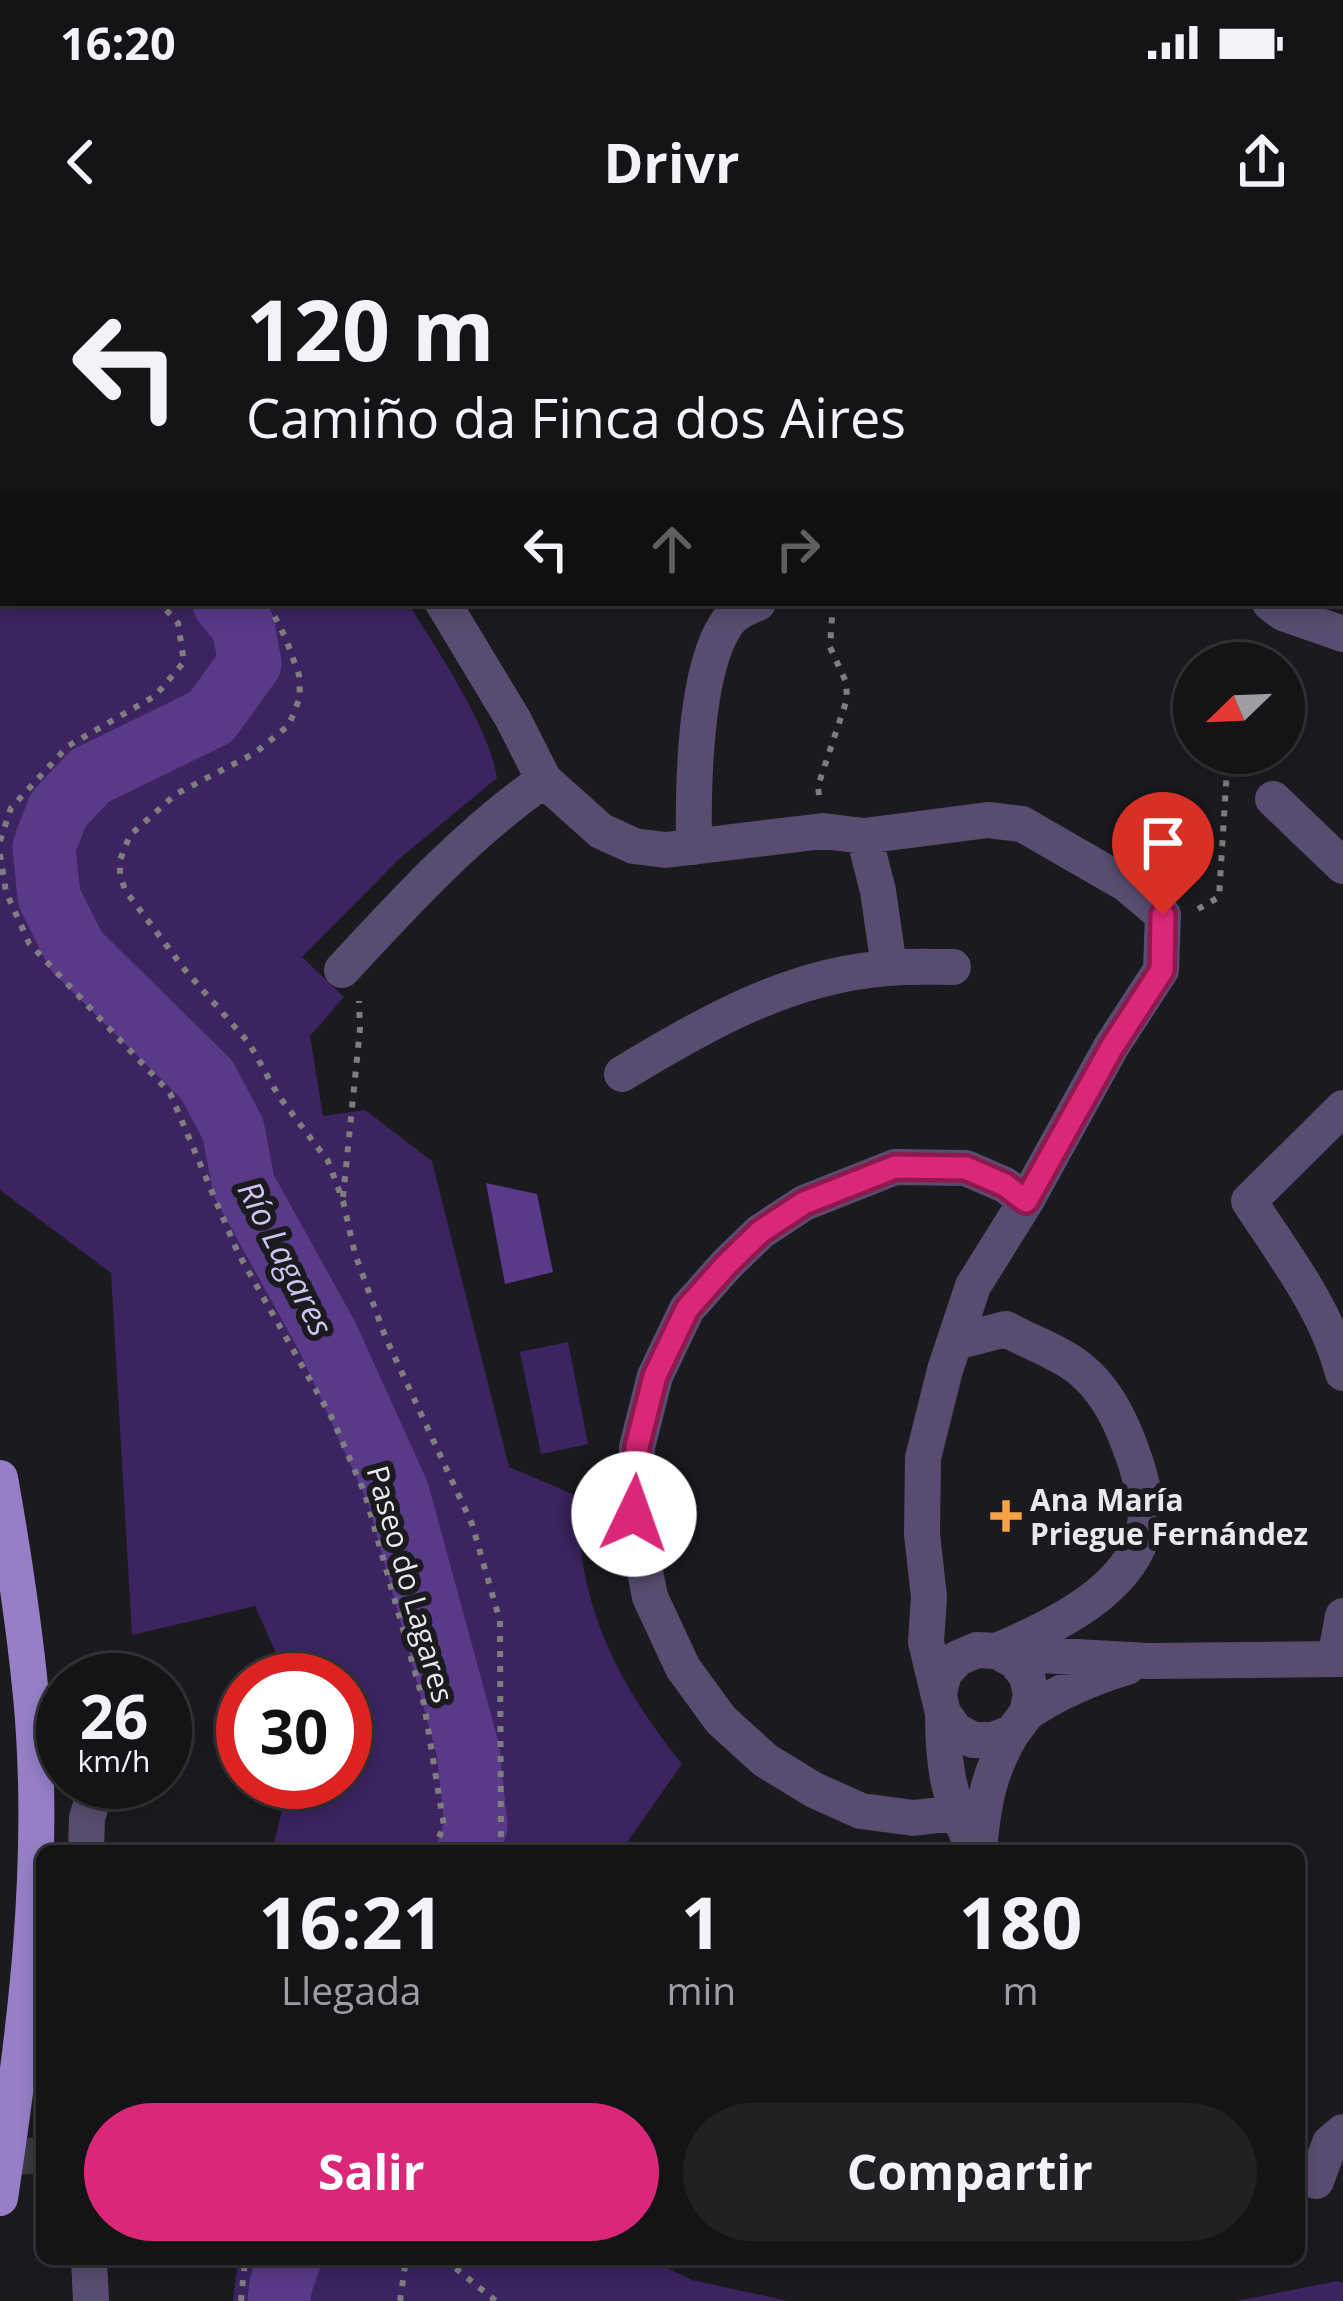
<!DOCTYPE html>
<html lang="es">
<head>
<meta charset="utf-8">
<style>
	body { margin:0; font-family:"Open Sans",sans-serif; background:#212123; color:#f1f3f6; height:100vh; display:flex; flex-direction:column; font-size:45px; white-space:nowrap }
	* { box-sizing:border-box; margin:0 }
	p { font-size:39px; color:#9d9ea1 }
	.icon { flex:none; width:66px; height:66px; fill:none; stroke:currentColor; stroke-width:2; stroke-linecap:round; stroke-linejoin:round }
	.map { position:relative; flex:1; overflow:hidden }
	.sheet { position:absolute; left:36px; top:1605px; width:1269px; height:420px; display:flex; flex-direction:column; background:#141416; border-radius:18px; box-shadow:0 6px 18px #0003,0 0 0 3px #333335 }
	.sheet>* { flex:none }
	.top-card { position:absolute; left:0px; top:0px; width:1344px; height:366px; box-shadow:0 6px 18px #0003,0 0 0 3px #333335; background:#141416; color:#f1f3f6; overflow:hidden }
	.needle { width:78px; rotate:247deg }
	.tools { position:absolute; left:1173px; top:402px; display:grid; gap:24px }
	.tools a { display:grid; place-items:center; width:132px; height:132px; border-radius:50%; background:#141416; box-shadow:0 6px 18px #0003,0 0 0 3px #333335; font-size:60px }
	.speed { position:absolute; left:36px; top:1413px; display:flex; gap:24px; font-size:60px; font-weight:700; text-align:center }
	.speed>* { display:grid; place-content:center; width:156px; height:156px; border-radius:50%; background:#141416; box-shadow:0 6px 18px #0003,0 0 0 3px #333335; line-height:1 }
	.speed small { font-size:30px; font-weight:400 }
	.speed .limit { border:18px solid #d22; background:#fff; color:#111 }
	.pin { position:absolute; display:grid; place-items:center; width:102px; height:102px; color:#fff; margin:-123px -51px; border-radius:50% 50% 50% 0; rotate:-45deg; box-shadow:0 0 12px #0007 }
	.pin .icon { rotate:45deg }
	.me { position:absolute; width:132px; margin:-66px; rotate:3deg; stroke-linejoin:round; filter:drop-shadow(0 0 9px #0008) }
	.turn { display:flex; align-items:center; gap:42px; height:252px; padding:0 48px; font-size:54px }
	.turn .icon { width:156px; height:156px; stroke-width:2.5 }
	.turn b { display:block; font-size:84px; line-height:102px }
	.lanes { display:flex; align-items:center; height:114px; padding:0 48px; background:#0003; justify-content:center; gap:60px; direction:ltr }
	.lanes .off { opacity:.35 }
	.eta { display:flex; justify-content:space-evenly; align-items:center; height:204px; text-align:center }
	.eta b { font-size:72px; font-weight:700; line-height:84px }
	.action { display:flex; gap:24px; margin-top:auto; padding:24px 48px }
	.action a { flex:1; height:138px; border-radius:72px; background:#db2777; color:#fff; font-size:48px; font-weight:700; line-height:138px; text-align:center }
	.action a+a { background:#212123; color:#f1f3f6 }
	.status { display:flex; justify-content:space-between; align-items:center; height:84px; padding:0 60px; background:#141416; direction:ltr }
	.status svg { height:33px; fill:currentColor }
	header { display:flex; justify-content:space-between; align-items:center; height:156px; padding:0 48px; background:#141416; font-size:54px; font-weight:700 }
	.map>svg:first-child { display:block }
	.green { fill:#3b2460 }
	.water { fill:#583a89 }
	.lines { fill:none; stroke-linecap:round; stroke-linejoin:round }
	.river { stroke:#583a89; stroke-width:63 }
	.building { fill:#3d260e; stroke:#55514e; stroke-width:3; filter:url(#shadow) }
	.minor-tunnel { stroke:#3a393d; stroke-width:36; stroke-dasharray:36 18; stroke-linecap:butt }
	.path { stroke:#7e7d80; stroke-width:6; stroke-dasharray:6 9; stroke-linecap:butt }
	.minor { stroke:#584d70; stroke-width:36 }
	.major { stroke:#967fc7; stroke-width:36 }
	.route-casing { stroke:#8e194d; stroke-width:30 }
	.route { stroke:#db2777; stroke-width:21 }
	.poi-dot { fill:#f5a346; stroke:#1b1a1e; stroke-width:4.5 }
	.labels { text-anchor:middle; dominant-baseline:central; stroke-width:12; stroke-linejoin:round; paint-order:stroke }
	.poi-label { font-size:30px; font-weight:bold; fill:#e9e8eb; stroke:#1b1a1e; text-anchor:start }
	.street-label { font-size:30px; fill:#e9e8eb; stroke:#1b1a1e }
	.water-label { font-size:33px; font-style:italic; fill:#cfc3ef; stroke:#1b1a1e }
</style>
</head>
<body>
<div class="status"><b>16:20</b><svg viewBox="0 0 49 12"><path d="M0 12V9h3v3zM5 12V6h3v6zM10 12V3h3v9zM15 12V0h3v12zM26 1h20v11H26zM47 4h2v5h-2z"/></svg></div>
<header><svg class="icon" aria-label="back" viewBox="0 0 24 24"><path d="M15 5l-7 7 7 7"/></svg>Drivr<svg class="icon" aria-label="share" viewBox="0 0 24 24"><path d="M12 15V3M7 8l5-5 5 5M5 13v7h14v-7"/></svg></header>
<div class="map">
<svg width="1343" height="2061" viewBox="0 0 1343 2061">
	<defs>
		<filter id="shadow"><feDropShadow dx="11" dy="-11" stdDeviation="3" flood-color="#0009"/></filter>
	</defs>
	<rect width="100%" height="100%" fill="#1b1a1e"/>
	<path class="green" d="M0,0H111L108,3H3V363H408C437,410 489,486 497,538L399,619L302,717L344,757L310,796L323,876L365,870L432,921L509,1227L575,1255C579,1283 580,1313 586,1340C601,1410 638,1469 682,1524L621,1611H272L289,1542H345V1440H288L255,1366L132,1395L111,1033L0,950Z
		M568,1102L588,1204L541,1214L520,1112Z
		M238,2019H649L692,2040L788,2061H233Z
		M1338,2041L1343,2043V2061H1236Z"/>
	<path class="water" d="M486,943L537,954L553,1032L505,1044Z"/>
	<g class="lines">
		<path class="river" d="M45,3L52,0
			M0,232H3
			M224,363L243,386L250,423L211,477L90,536L58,570L44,607L49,657L76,711L207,840L233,889L244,946L328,1098L398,1253L468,1510L476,1586L468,1611
			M279,2061L281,2044L290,2019"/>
	</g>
	<path class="building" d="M625,0H692L690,3H629Z"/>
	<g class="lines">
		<path class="minor-tunnel" d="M0,1918L42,1915"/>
		<path class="path" d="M0,181L3,182
			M0,262H3
			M268,363L286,399L299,435L300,457L289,485L255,513L176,554L130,595L120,620V634L125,650L185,730L249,803L278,855L328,921L343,961L355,1014L385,1096L472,1284L500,1381L501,1611
			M1251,423L1261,399
			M819,555L818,546L847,459L846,442L830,407L833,363
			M0,601L11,568L68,506L155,456L184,422L178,383L160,363
			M0,614L6,652L29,703L170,853L238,1013L333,1180L365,1254L424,1464L444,1586L433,1611
			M1198,669L1219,657L1228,513
			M343,957L360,789L359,761
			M444,2019L496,2061
			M241,2061L245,2019
			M400,2061L406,2019"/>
		<path class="minor" d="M972,3L973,0
			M1341,23L1343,20
			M443,363L513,479L544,540L601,591L634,606L666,610L823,591L864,596L988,580L1022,584L1126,644L1163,675L1161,730L1111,807L1026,961L973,1046L945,1130L923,1218L922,1294L929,1357L926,1402L943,1473L955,1490L973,1500H993L1012,1493L1027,1473L1031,1455L1027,1436L1015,1421L997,1411L977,1410L958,1418L944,1433L939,1453
			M1270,363L1283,373L1343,394
			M1273,559L1343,626
			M864,596L878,651L889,727
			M694,607C693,548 694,431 727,383C734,373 747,367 758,363
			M342,730C405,662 468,593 544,540
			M622,834C704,784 790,735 888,728C909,726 931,727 953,727
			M1343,868L1249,961C1284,1015 1327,1070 1343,1133
			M955,1102L1006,1089C1029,1102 1059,1112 1079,1128C1104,1148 1118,1175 1129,1204C1137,1224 1149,1262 1145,1284C1134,1350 1052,1387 997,1411
			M1335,1419L1343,1376
			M1015,1421L1040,1415L1148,1421L1343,1419
			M943,1473C943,1530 949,1561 976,1611
			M1027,1473C1059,1451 1090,1438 1127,1427
			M165,1479L169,1476
			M955,1573L914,1578L861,1571L814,1550L765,1520L721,1480L683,1428L650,1357L634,1274L637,1207L655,1136L687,1069L727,1024L760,992L804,963L895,927L966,928L1005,945L1026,961
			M86,1611L87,1578L98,1542
			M979,1611C983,1565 988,1533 1012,1493
			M1316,1941L1330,1903L1343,1892
			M89,2019L91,2061"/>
		<path class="major" d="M0,1238C13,1311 24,1383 31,1456C47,1623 25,1793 0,1958"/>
	</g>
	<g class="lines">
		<defs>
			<path id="route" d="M634,1274L637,1207L655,1136L687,1069L727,1024L760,992L804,963L895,927L966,928L1005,945L1026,961L1112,807L1162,730L1163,675"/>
		</defs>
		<use href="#route" class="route-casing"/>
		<use href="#route" class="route"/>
	</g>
	<path class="poi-dot" d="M1000 1258h12v12h12v12h-12v12h-12v-12h-12v-12h12z"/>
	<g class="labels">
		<g class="poi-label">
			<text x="1030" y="1259">Ana María<tspan x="1030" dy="34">Priegue Fernández</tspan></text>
		</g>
		<g class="street-label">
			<text transform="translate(411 1344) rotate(74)">Paseo do Lagares</text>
		</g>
		<g class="water-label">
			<text transform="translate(286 1018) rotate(63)">Río Lagares</text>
		</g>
	</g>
</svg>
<div class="tools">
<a><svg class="needle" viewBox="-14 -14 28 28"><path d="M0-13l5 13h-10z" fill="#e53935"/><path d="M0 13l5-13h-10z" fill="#9d9ea1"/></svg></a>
</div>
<div class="speed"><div>26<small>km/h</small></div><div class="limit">30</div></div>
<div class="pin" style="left:1163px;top:675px;background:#d93025"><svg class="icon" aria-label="arrive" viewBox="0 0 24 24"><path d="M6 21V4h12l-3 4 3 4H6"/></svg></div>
<svg class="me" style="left:634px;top:1274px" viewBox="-20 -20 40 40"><circle r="19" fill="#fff"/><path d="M0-13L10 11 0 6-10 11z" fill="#db2777"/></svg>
<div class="top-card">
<div class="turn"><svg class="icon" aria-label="left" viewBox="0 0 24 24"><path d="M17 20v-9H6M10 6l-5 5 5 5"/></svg><div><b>120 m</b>Camiño da Finca dos Aires</div></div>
<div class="lanes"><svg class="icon" aria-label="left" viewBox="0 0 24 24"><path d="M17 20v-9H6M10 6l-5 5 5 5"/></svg><svg class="icon off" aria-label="ahead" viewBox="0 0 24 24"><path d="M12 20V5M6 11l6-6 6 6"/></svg><svg class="icon off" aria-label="right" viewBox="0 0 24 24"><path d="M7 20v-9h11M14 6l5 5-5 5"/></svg></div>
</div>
<section class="sheet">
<div class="eta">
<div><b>16:21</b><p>Llegada</p></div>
<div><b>1</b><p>min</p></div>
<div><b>180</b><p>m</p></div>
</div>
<div class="action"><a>Salir</a><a>Compartir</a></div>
</section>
</div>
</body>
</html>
